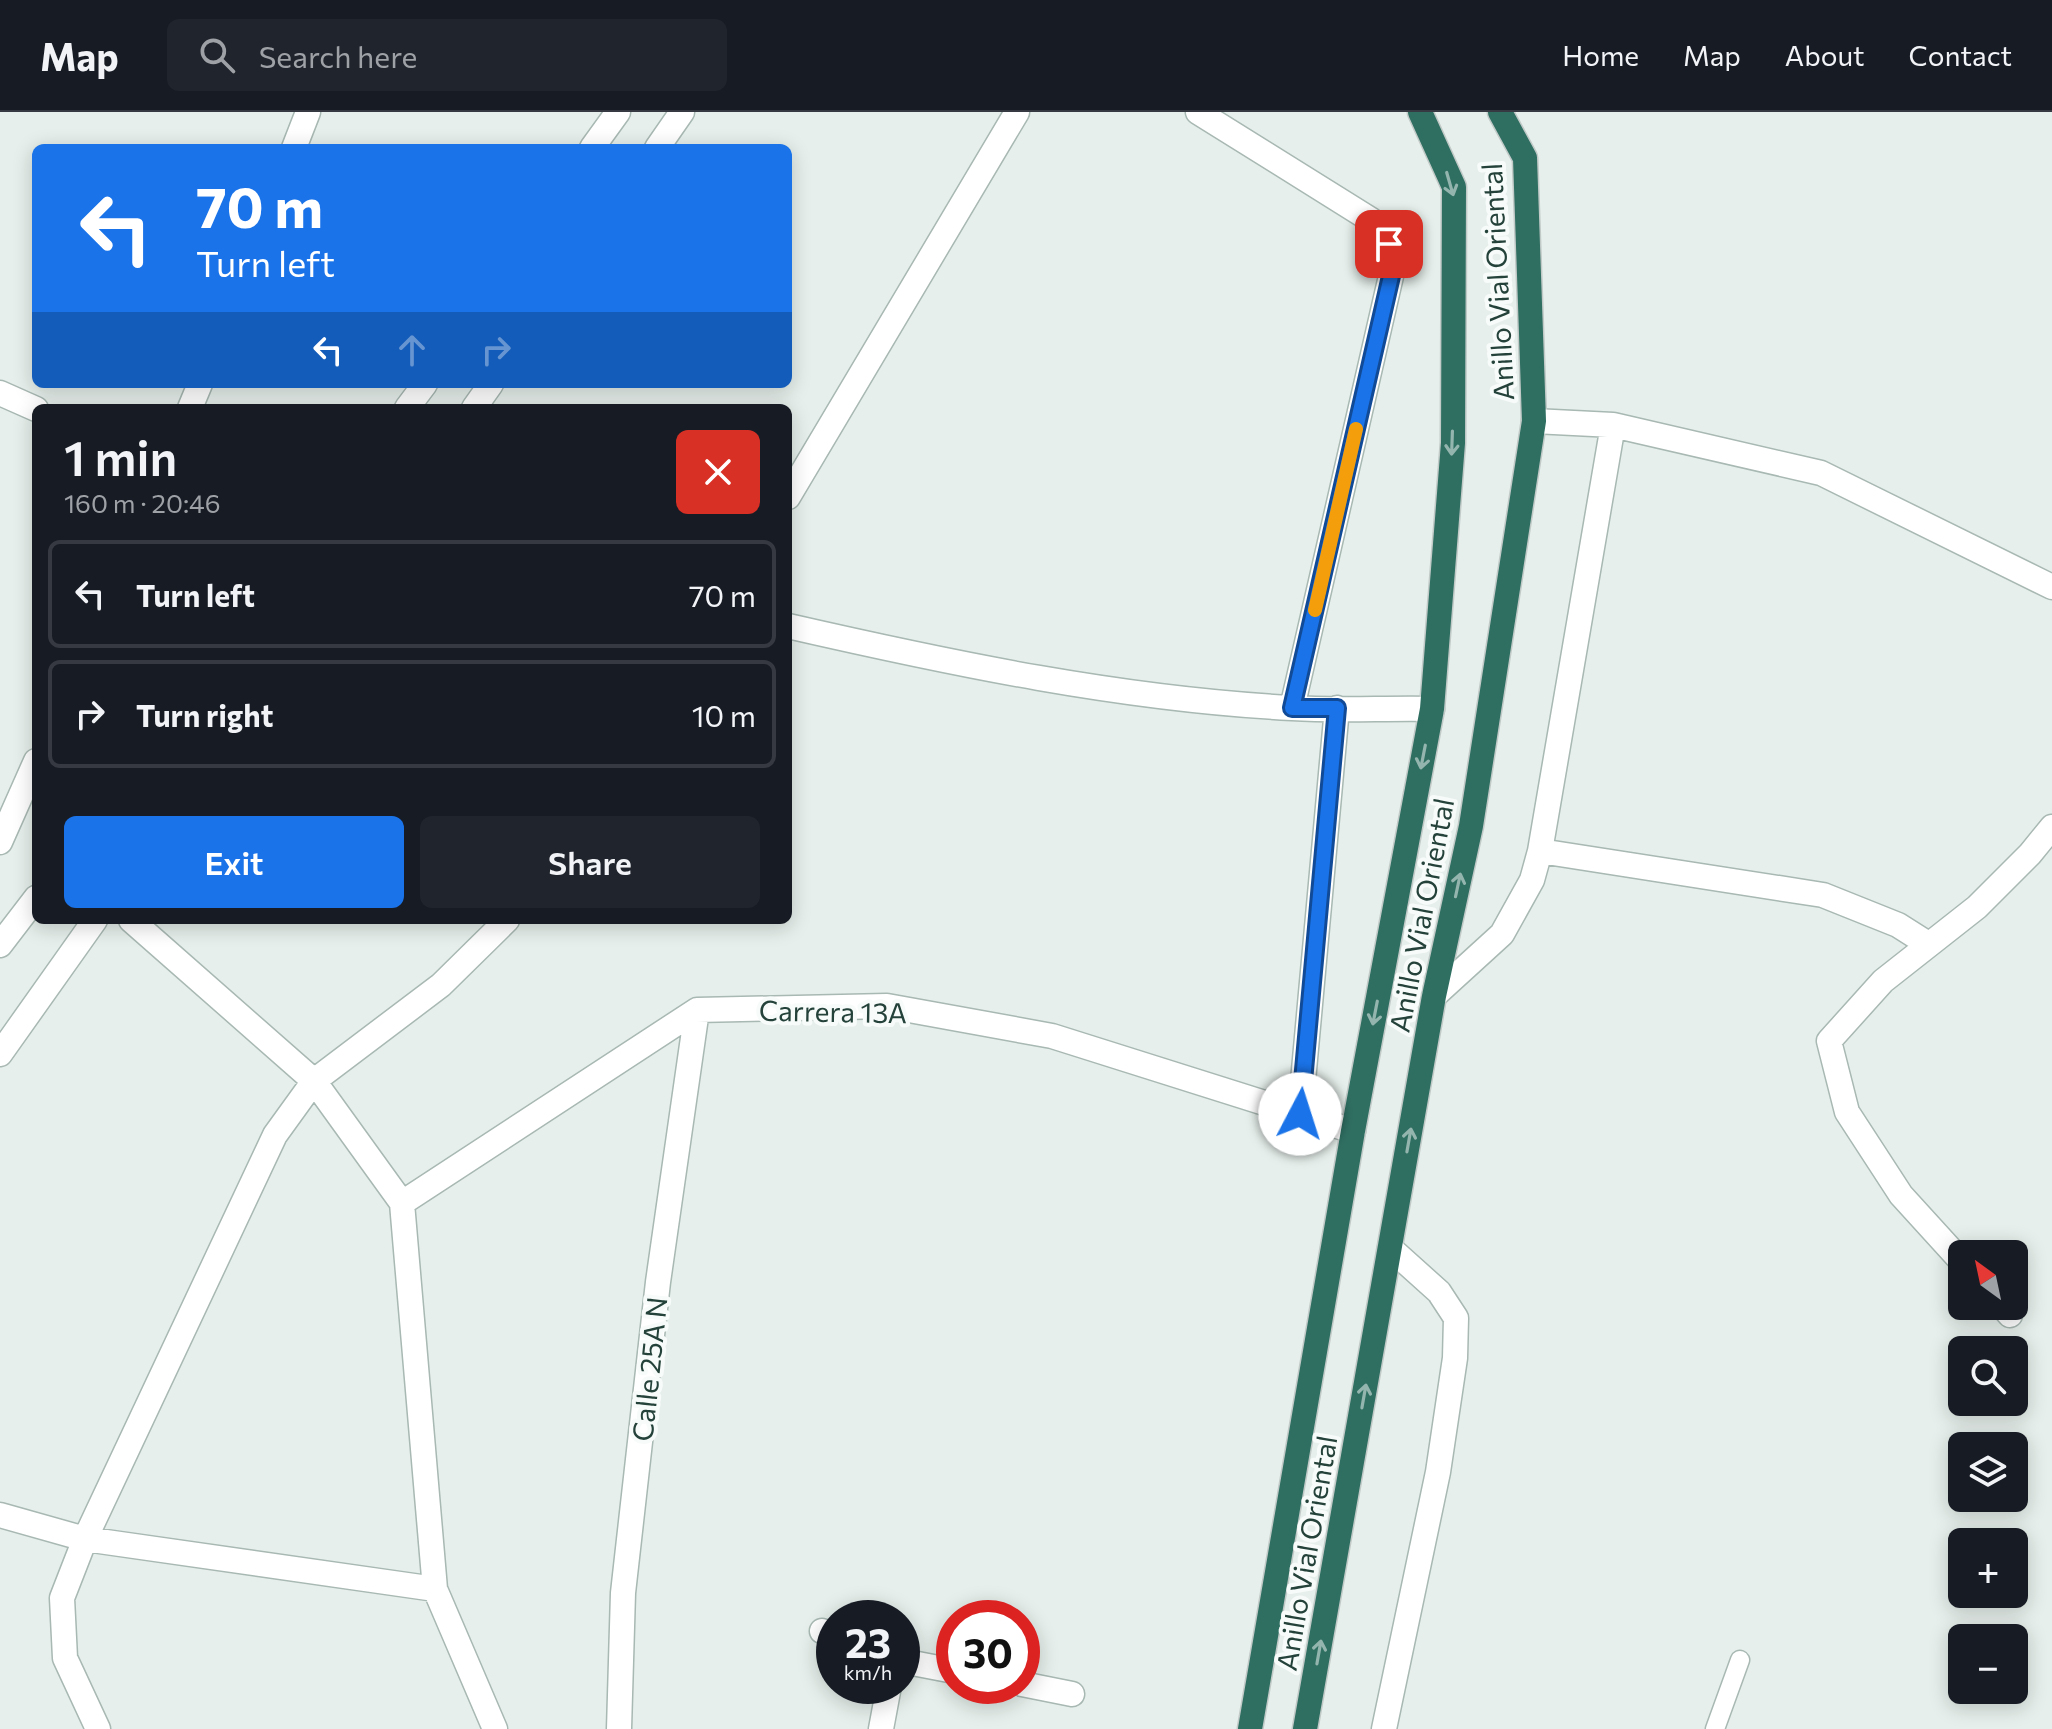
<!DOCTYPE html>
<html lang="en">
<head>
<meta charset="utf-8">
<style>
	body { margin:0; font-family:Commissioner,sans-serif; background:#20242c; color:#f1f3f6; height:100vh; display:flex; flex-direction:column; font-size:30px; white-space:nowrap }
	* { box-sizing:border-box; margin:0 }
	p { font-size:26px; color:#9ea1a6 }
	.icon { flex:none; width:44px; height:44px; fill:none; stroke:currentColor; stroke-width:2; stroke-linecap:round; stroke-linejoin:round }
	.map { position:relative; flex:1; overflow:hidden }
	.panel { position:absolute; left:32px; top:292px; width:760px; height:520px; display:flex; flex-direction:column; background:#171b24; border-radius:12px; box-shadow:0 4px 20px #0003 }
	.panel>* { flex:none }
	.hud { position:absolute; left:32px; top:32px; width:760px; height:244px; border-radius:12px; box-shadow:0 4px 20px #0003; background:#1a73e8; color:#fff; overflow:hidden }
	.needle { width:52px; rotate:327deg }
	.buttons { position:absolute; left:1948px; top:1128px; display:grid; gap:16px }
	.buttons a { display:grid; place-items:center; width:80px; height:80px; border-radius:12px; background:#171b24; box-shadow:0 4px 20px #0003; font-size:40px }
	.speed { position:absolute; left:816px; top:1488px; display:flex; gap:16px; font-size:40px; font-weight:700; text-align:center }
	.speed>* { display:grid; place-content:center; width:104px; height:104px; border-radius:50%; background:#171b24; box-shadow:0 4px 20px #0003; line-height:1 }
	.speed small { font-size:20px; font-weight:400 }
	.speed .limit { border:12px solid #d22; background:#fff; color:#111 }
	.pin { position:absolute; display:grid; place-items:center; width:68px; height:68px; color:#fff; margin:-34px; border-radius:16px; box-shadow:0 4px 12px #0006 }
	.me { position:absolute; width:88px; margin:-44px; rotate:5deg; stroke-linejoin:round; filter:drop-shadow(0 0 6px #0008) }
	.turn { display:flex; align-items:center; gap:28px; height:168px; padding:0 32px; font-size:36px }
	.turn .icon { width:104px; height:104px; stroke-width:2.5 }
	.turn b { display:block; font-size:56px; line-height:68px }
	.lanes { display:flex; align-items:center; height:76px; padding:0 32px; background:#0003; justify-content:center; gap:40px; direction:ltr }
	.lanes .off { opacity:.35 }
	.round { display:grid; place-items:center; flex:none; width:84px; height:84px; border-radius:12px; background:#20242c }
	.headline { display:flex; align-items:center; justify-content:space-between; height:136px; padding:0 32px }
	h1 { font-size:48px; font-weight:600; line-height:60px }
	.cta { display:flex; gap:16px; margin-top:auto; padding:16px 32px }
	.cta a { flex:1; height:92px; border-radius:12px; background:#1a73e8; color:#fff; font-size:32px; font-weight:600; line-height:92px; text-align:center }
	.cta a+a { background:#20242c; color:#f1f3f6 }
	ul { padding:0; list-style:none }
	li { display:flex; align-items:center; gap:24px; height:108px; margin:0 16px 12px; padding:0 16px; border:4px solid #363941; border-radius:12px }
	li div { flex:1 }
	li b { display:block; font-size:30px }
	li em { font-style:normal }
	header { display:flex; align-items:center; gap:48px; box-sizing:border-box; height:112px; padding:0 40px; background:#171b24; border-bottom:2px solid #363941 }
	header strong { font-size:38px }
	nav { display:flex; gap:44px; margin-inline-start:auto; font-size:28px }
	.search { width:560px; height:72px; background:#20242c; display:flex; align-items:center; gap:20px; box-sizing:border-box; padding:0 28px; border-radius:12px; color:#9ea1a6; font-size:30px }
	.map>svg:first-child { display:block }
	.lines { fill:none; stroke-linecap:round; stroke-linejoin:round }
	.lane-casing { stroke:#a8b8b2; stroke-width:21 }
	.street-casing { stroke:#a8b8b2; stroke-width:27 }
	.highway-casing { stroke:#c2cac8; stroke-width:27 }
	.lane { stroke:#fff; stroke-width:18 }
	.street { stroke:#fff; stroke-width:24 }
	.highway { stroke:#2f6f62; stroke-width:24 }
	.oneway { stroke:#93b5ae }
	.route-casing { stroke:#114b97; stroke-width:20 }
	.route { stroke:#1a73e8; stroke-width:14 }
	.slow { stroke:#f59e0b; stroke-width:14 }
	.labels { text-anchor:middle; dominant-baseline:central; stroke-width:8; stroke-linejoin:round; paint-order:stroke }
	.street-label { font-size:28px; fill:#24423a; stroke:#f7fbf9 }
</style>
</head>
<body>
<header>
<strong>Map</strong>
<div class="search"><svg class="icon" aria-label="search" viewBox="0 0 24 24"><circle cx="10" cy="10" r="6"/><path d="M15 15l6 6"/></svg>Search here</div>
<nav><a>Home</a><a>Map</a><a>About</a><a>Contact</a></nav>
</header>
<div class="map">
<svg width="2052" height="1617" viewBox="0 0 2052 1617">
	<rect width="100%" height="100%" fill="#e6efeb"/>
	<g class="lines">
		<defs>
			<path id="lane" d="M1715,1617L1740,1548"/>
			<path id="street" d="M1198,0L1371,108L1389,132L1394,151L1292,596
				M294,36L308,0
				M592,36L618,0
				M657,36L682,0
				M0,281L36,297
				M190,296L200,272
				M407,296L425,272
				M474,296L491,272
				M1534,309L1613,313L1821,361L2052,475
				M788,385L1017,0
				M788,514C954,552 1122,587 1292,596C1338,599 1385,596 1432,597
				M0,730L36,649
				M1540,739L1823,783L1898,813L1928,832
				M131,808L314,969L402,1091L435,1477L495,1617
				M0,833L36,786
				M1434,884L1502,822L1532,768L1540,739L1613,313
				M0,942L95,808
				M1300,1002L1337,596
				M402,1091L697,898L887,894L1052,924L1353,1019
				M1962,1150L1901,1083L1847,1000L1829,929L1883,869L1977,795L2030,742L2052,715
				M2002,1194L2010,1203
				M0,1403L85,1427L435,1477
				M822,1519L834,1524
				M902,1549L954,1559
				M1022,1572L1072,1582
				M98,1617L65,1546L62,1486L85,1427L275,1023L314,969L441,873L507,808
				M619,1617L623,1481L658,1170L697,898
				M881,1617L889,1574
				M1384,1617L1438,1360L1455,1246L1456,1206L1439,1180L1390,1136"/>
			<path id="highway" d="M1250,1617L1353,1019L1432,597L1453,331L1454,75L1420,0
				M1305,1617L1434,884L1471,714L1534,309L1525,46L1500,0"/>
		</defs>
		<use href="#lane" class="lane-casing"/>
		<use href="#street" class="street-casing"/>
		<use href="#highway" class="highway-casing"/>
		<use href="#lane" class="lane"/>
		<use href="#street" class="street"/>
		<use href="#highway" class="highway"/>
	</g>
	<defs><path id="oneway-shaft" d="M-6 0H5M1.5-3L5.5 0L1.5 3" fill="none" stroke-width="1.6" stroke-linecap="round" stroke-linejoin="round" transform="scale(2)"/></defs>
	<g class="oneway">
		<use href="#oneway-shaft" transform="translate(1450 72) rotate(74)"/>
		<use href="#oneway-shaft" transform="translate(1452 331) rotate(92)"/>
		<use href="#oneway-shaft" transform="translate(1423 645) rotate(101)"/>
		<use href="#oneway-shaft" transform="translate(1458 773) rotate(-78)"/>
		<use href="#oneway-shaft" transform="translate(1375 901) rotate(101)"/>
		<use href="#oneway-shaft" transform="translate(1409 1028) rotate(-80)"/>
		<use href="#oneway-shaft" transform="translate(1364 1284) rotate(-80)"/>
		<use href="#oneway-shaft" transform="translate(1319 1540) rotate(-80)"/>
	</g>
	<g class="lines">
		<defs>
			<path id="route" d="M1300,1002L1337,596H1292L1394,151L1389,132"/>
		</defs>
		<use href="#route" class="route-casing"/>
		<use href="#route" class="route"/>
		<path class="slow" d="M1315,498L1356,317"/>
	</g>
	<g class="labels">
		<g class="street-label">
			<text transform="translate(1497 170) rotate(-93)">Anillo Vial Oriental</text>
			<text transform="translate(1421 803) rotate(-79)">Anillo Vial Oriental</text>
			<text transform="translate(833 899) rotate(1)">Carrera 13A</text>
			<text transform="translate(649 1257) rotate(-84)">Calle 25A N</text>
			<text transform="translate(1306 1441) rotate(-80)">Anillo Vial Oriental</text>
		</g>
	</g>
</svg>
<div class="buttons">
<a><svg class="needle" viewBox="-14 -14 28 28"><path d="M0-13l5 13h-10z" fill="#e53935"/><path d="M0 13l5-13h-10z" fill="#9ea1a6"/></svg></a>
<a><svg class="icon" aria-label="search" viewBox="0 0 24 24"><circle cx="10" cy="10" r="6"/><path d="M15 15l6 6"/></svg></a>
<a><svg class="icon" aria-label="layers" viewBox="0 0 24 24"><path d="M12 4l9 5-9 5-9-5zM3 14l9 5 9-5"/></svg></a>
<a>+</a>
<a>−</a>
</div>
<div class="speed"><div>23<small>km/h</small></div><div class="limit">30</div></div>
<div class="pin" style="left:1389px;top:132px;background:#d93025"><svg class="icon" aria-label="arrive" viewBox="0 0 24 24"><path d="M6 21V4h12l-3 4 3 4H6"/></svg></div>
<svg class="me" style="left:1300px;top:1002px" viewBox="-20 -20 40 40"><circle r="19" fill="#fff"/><path d="M0-13L10 11 0 6-10 11z" fill="#1a73e8"/></svg>
<div class="hud">
<div class="turn"><svg class="icon" aria-label="left" viewBox="0 0 24 24"><path d="M17 20v-9H6M10 6l-5 5 5 5"/></svg><div><b>70 m</b>Turn left</div></div>
<div class="lanes"><svg class="icon" aria-label="left" viewBox="0 0 24 24"><path d="M17 20v-9H6M10 6l-5 5 5 5"/></svg><svg class="icon off" aria-label="ahead" viewBox="0 0 24 24"><path d="M12 20V5M6 11l6-6 6 6"/></svg><svg class="icon off" aria-label="right" viewBox="0 0 24 24"><path d="M7 20v-9h11M14 6l5 5-5 5"/></svg></div>
</div>
<section class="panel">
<div class="headline"><div><h1>1 min</h1><p>160 m · 20:46</p></div><a class="round" style="background:#d93025;color:#fff"><svg class="icon" aria-label="close" viewBox="0 0 24 24"><path d="M6 6l12 12M18 6L6 18"/></svg></a></div>
<ul>
<li><svg class="icon" aria-label="left" viewBox="0 0 24 24"><path d="M17 20v-9H6M10 6l-5 5 5 5"/></svg><div><b>Turn left</b></div><em>70 m</em></li>
<li><svg class="icon" aria-label="right" viewBox="0 0 24 24"><path d="M7 20v-9h11M14 6l5 5-5 5"/></svg><div><b>Turn right</b></div><em>10 m</em></li>
</ul>
<div class="cta"><a>Exit</a><a>Share</a></div>
</section>
</div>
</body>
</html>
